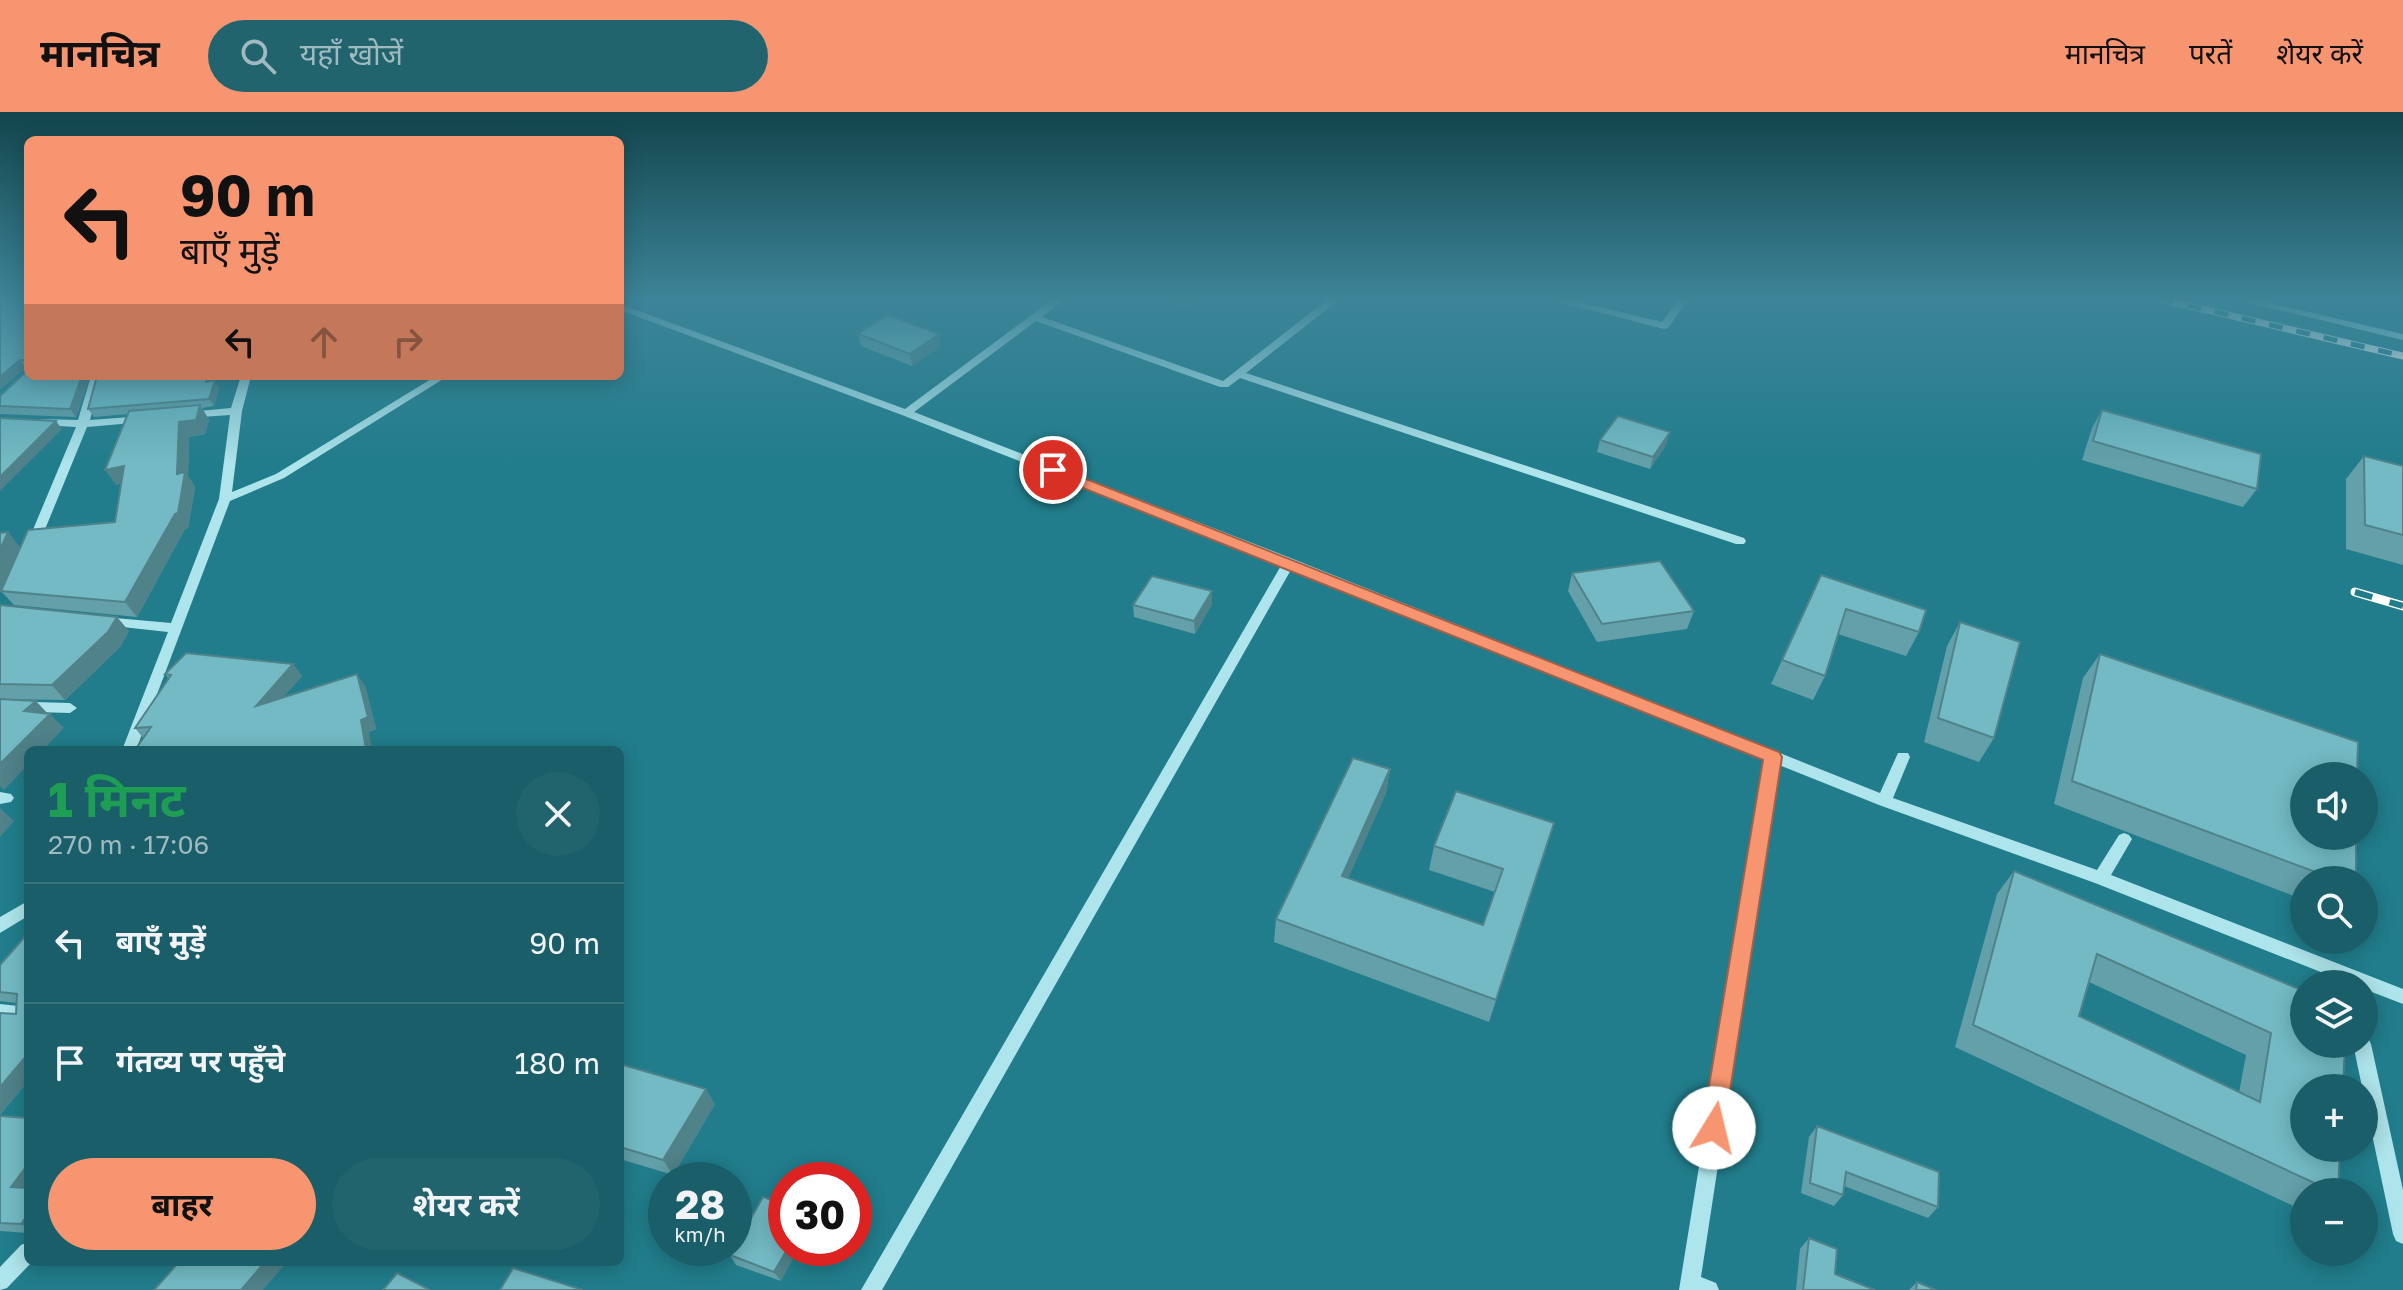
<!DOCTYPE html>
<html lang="hi">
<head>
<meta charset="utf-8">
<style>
	body { margin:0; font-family:"Golos Text","Noto Sans Devanagari",sans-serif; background:#22646e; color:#f1f3f6; height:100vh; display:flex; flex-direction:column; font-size:30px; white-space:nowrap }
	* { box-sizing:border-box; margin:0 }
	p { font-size:26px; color:#9fbac0 }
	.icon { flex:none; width:44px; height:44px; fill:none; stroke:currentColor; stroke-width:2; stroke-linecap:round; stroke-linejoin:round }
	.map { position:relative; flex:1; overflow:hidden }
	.sheet { position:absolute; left:24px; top:634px; width:600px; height:520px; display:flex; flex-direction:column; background:#195e68; border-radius:12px; box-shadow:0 4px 20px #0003 }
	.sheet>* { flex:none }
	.banner { position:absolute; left:24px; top:24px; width:600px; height:244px; border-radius:12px; box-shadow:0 4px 20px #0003; background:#f79570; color:#111; overflow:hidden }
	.controls { position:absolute; left:2290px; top:650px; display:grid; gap:16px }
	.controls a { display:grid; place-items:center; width:88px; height:88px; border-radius:50%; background:#195e68; box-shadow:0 4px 20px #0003; font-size:40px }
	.speed { position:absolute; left:648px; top:1050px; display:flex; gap:16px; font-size:40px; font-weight:700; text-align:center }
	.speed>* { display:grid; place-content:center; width:104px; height:104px; border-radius:50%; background:#195e68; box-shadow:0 4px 20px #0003; line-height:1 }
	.speed small { font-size:20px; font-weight:400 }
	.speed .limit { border:12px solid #d22; background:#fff; color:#111 }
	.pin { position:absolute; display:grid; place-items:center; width:68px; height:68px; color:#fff; margin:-34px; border:4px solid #fff; border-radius:50%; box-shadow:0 2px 8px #0007 }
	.me { position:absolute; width:88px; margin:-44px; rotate:9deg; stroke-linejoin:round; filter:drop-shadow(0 0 6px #0008) }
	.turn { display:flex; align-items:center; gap:28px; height:168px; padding:0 24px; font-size:36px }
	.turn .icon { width:104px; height:104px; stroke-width:2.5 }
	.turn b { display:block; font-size:56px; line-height:68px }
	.lanes { display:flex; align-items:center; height:76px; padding:0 24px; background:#0003; justify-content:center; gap:40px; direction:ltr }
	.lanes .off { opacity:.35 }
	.round { display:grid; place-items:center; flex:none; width:84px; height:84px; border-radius:42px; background:#22646e }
	.summary { display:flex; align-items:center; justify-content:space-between; height:136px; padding:0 24px }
	h1 { font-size:48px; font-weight:700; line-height:60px; color:#1e9e55 }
	.cta { display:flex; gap:16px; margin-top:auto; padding:16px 24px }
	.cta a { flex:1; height:92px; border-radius:48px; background:#f79570; color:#111; font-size:32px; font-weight:700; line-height:92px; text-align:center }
	.cta a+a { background:#22646e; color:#f1f3f6 }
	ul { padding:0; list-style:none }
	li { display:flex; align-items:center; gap:24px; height:120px; padding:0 24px; border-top:2px solid #37737c }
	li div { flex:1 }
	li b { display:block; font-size:30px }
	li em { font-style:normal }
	header { display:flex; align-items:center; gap:48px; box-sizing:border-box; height:112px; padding:0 40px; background:#f79570; color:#111 }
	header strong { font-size:38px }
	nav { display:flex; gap:44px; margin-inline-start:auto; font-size:28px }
	.search { width:560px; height:72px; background:#22646e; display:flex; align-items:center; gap:20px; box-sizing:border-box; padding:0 28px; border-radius:44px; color:#9fbac0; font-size:30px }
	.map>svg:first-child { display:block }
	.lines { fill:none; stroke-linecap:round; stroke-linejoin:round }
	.minor { fill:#aee4eb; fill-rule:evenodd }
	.rail-far1-casing { stroke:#fff; stroke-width:7 }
	.rail-casing { stroke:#fff; stroke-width:9 }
	.rail-far1 { stroke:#217d8b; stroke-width:5; stroke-dasharray:14; stroke-linecap:butt }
	.rail { stroke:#217d8b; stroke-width:6; stroke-dasharray:18; stroke-linecap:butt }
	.wall { fill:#63a0a9; fill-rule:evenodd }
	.shaded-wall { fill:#508289 }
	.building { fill:#73bac4; stroke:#508289; stroke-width:2; fill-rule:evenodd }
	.route { fill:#f79570; stroke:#a16149; stroke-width:2 }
</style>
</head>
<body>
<header>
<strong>मानचित्र</strong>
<div class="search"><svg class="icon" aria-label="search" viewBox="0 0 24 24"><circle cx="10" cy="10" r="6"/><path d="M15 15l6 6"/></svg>यहाँ खोजें</div>
<nav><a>मानचित्र</a><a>परतें</a><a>शेयर करें</a></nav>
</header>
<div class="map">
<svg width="2403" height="1178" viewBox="0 0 2403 1178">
	<rect width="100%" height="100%" fill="#217d8b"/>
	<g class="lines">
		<path class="minor" d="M1053,187H1065L1042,205L1223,269L1328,187H1340L1246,261L1744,426L1746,429L1744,432H1736L1240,266L1228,275H1220L1036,209L914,300L1293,447L1880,681L1898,641H1908L1910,645L1893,686L2097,758L2119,723L2124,721L2129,723L2132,727L2111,763L2403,877V892L2364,877V872H2351L2095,771L1879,693L1779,653L1701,1165L1716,1171L1719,1178H1679L1765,647L1292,456L882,1178H861L1282,452L902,303L620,198V192L905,297Z
			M1549,187H1567L1662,210L1679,187H1689L1668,216L1664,217Z
			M2234,187H2253L2403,222V228Z
			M91,264H101L90,308L144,304L150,307L144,310L87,315L39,432L33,436L29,435L27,432L76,315L41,313L35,310L41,307L78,308Z
			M241,264H251L242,299L232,380L276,362L436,264H448L284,366L230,389L136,638H122L168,520L104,513L97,509L104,505L171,511L219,387L230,303L188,306L182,303L188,300L231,296Z
			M0,589L70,591L77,596L70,601L0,599Z
			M0,680L11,682L14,686L11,690L0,692Z
			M28,789V804L0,821V805Z
			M0,892L28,895V911L0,908Z
			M2364,925L2368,926L2371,932L2403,1078V1132L2396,1129L2393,1122L2353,932H2364Z
			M28,1130V1150H32L7,1176L0,1178V1155L21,1133Z"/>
		<defs>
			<path id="rail-far1" d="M2160,187L2403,244"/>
			<path id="rail" d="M2355,480L2403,494"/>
		</defs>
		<use href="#rail-far1" class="rail-far1-casing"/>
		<use href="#rail" class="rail-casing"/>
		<use href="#rail-far1" class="rail-far1"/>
		<use href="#rail" class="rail"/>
	</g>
	<path class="wall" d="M0,187L90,264L76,305L0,302V284L27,259L26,256L0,277Z
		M1162,187H1199L1188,196Z
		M858,222L941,234L912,254L861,234Z
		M97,264H215L214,268L219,276L214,294L202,296L209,308L205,322L189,325L188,364L195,375L188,416L185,417L137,505L14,493L1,479L115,410L122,371L116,373L128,302L94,305L88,297Z
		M2102,298L2257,377L2243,395L2082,348L2092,316Z
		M1600,328L1666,333L1650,357L1597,340Z
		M2364,344L2403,354V453L2346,437V367Z
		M1572,461L1694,499L1687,517L1597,530L1568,479Z
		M1821,463L1919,520L1906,544L1838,522L1825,564L1813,588L1771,572Z
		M1212,479V492L1195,522L1134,505L1133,493Z
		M0,493L129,519L120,535L65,588L0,587Z
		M1960,510L1994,626L1979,650L1924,630L1947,534Z
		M2100,542L2356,768H2304V788L2054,692L2083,566Z
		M293,552L302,564L283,585L365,574L376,617L369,620L143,626L135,616L169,567L165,562Z
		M1390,657L1386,681L1348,766L1483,813L1495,780L1429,758L1434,734L1554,711L1489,910L1274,830L1276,807Z
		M2014,759L2304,879L2338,1080H2304V1099L1955,935L1997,782ZM2089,870L2246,943L2239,981L2079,904Z
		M28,821V969L0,1003V901L16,902V891L0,889V853Z
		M620,952L715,992L673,1063L620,1047Z
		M0,1004L28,1006V1121L0,1119Z
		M1817,1014L1938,1095L1928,1106L1844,1074L1843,1083L1834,1094L1801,1081L1809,1025Z
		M763,1085L781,1169L736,1153L730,1143Z
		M1809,1126L1835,1162L1875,1178H1796L1800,1137Z
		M1917,1170L1916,1178H1909Z"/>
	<path class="shaded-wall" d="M1188,187H1199L1188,196Z
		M939,222L941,234L912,254L910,242Z
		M20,248L26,256L0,277V265Z
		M82,264H90L76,305L70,297Z
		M208,264H215L211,278L206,270Z
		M215,268L219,276L214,294L209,287Z
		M200,293L209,308L205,322L189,325L188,364L195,375L188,416L185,417L137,505L125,490L177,362L179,310Z
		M56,309L62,317L0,379V365Z
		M1670,320L1666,333L1650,357L1653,345Z
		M124,354L135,368L116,373L105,358Z
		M8,420L20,435L0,481V438Z
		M1212,479V492L1195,522L1194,509Z
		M117,505L129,519L120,535L65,588L52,573Z
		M293,552L302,564L265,606L256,594Z
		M357,562L365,574L376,617L369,620L372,638H361V608Z
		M36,589L49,603L50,602L64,616L43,638H28V653L4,678L0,674V652L24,599Z
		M1390,657L1386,681L1339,787L1342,764Z
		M0,696L14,709L0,725Z
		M28,942V969L0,1003V975Z
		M706,977L715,992L673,1063L663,1048Z
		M28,1052V1082L11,1075Z
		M28,1102V1117L21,1112Z
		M788,1136H799L781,1169L774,1160Z
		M265,1150H287L263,1178H241Z"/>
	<path class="building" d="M0,187H28V264H82L70,297L0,294V284L27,259L25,248H20L0,265Z
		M888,203L939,222L910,242L858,222Z
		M97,264H208L206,270L215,268L209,287L88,297Z
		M200,293L196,308L179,310L177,362L185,360L178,401L175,402L125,490L1,479L28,418L115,410L124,354L105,358L129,299Z
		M2102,298L2261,342L2257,377L2093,329Z
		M1618,304L1670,320L1653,345L1600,328Z
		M0,306L56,309L0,365Z
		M2364,344L2403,354V423L2365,413Z
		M8,420L0,438V421Z
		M1660,449L1694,499L1602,512L1572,461Z
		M1821,463L1926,498L1919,520L1846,497L1825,564L1782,548Z
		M1152,464L1212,479L1194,509L1133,493Z
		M0,493L117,505L108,520L52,573L0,572Z
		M1960,510L2020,530L1994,626L1938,606Z
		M186,541L293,552L256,594L357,562L368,605L361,608L366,637L361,638H135L151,615L135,616L171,563L165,562Z
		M2100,542L2358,630L2357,664H2304V724H2356V768H2337L2072,669Z
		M0,587L36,589L24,599L50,602L0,652Z
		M1353,646L1390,657L1342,764L1483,813L1503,757L1434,734L1456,679L1554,711L1496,888L1276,807Z
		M2014,759L2304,879V932H2345L2343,976H2304V1036H2340L2338,1080H2334L1973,913ZM2097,842L2271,921L2260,990L2079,904Z
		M28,821V942L0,975V901L16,902L17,882L0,880V853Z
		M620,952L706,977L663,1048L620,1035Z
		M0,1004L28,1006V1052L11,1075L28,1076V1102L21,1112L0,1111Z
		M1817,1014L1939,1060L1938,1095L1846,1060L1843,1083L1810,1071Z
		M763,1085L786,1093V1136H788L774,1160L730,1143Z
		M1809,1126L1837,1137L1835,1162L1875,1178H1803Z
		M179,1150H265L241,1178H154Z
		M513,1156L583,1178H500Z
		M397,1161L430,1178H383Z
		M1917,1170L1936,1178H1916Z"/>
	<linearGradient id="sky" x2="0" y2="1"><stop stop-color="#12454c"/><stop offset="0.53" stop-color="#3d8498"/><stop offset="1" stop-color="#3d8498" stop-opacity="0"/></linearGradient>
	<rect width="2403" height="352" fill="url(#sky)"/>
	<path class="route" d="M1053,354L1779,640L1782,645L1723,1024L1714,1027L1706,1024L1702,1016L1763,648L1048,362V355Z"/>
</svg>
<div class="controls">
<a><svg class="icon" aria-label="sound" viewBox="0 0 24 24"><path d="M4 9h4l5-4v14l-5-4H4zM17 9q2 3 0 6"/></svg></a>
<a><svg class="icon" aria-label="search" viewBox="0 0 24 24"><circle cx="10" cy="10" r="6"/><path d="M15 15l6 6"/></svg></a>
<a><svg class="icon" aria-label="layers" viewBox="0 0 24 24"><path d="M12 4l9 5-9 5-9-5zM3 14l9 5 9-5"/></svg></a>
<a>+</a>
<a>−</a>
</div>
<div class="speed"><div>28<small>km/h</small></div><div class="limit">30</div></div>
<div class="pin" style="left:1053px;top:358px;background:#d93025"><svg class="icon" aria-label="arrive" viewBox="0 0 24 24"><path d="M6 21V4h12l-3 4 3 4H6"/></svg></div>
<svg class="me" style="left:1714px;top:1016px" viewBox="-20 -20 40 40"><circle r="19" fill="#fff"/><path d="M0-13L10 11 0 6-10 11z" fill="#f79570"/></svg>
<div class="banner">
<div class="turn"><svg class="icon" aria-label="left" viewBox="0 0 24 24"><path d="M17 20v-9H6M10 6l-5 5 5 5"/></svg><div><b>90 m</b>बाएँ मुड़ें</div></div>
<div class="lanes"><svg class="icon" aria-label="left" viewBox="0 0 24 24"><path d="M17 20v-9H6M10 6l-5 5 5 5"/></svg><svg class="icon off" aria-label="ahead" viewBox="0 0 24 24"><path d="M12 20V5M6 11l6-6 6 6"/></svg><svg class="icon off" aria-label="right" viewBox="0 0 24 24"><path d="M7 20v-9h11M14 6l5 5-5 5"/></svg></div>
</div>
<section class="sheet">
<div class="summary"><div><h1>1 मिनट</h1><p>270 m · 17:06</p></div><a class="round"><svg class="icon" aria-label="close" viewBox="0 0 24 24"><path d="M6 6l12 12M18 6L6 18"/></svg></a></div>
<ul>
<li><svg class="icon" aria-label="left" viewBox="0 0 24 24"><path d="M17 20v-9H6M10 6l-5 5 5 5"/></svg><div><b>बाएँ मुड़ें</b></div><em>90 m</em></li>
<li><svg class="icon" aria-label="arrive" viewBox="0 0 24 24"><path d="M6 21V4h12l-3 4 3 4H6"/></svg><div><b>गंतव्य पर पहुँचे</b></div><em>180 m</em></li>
</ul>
<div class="cta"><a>बाहर</a><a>शेयर करें</a></div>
</section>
</div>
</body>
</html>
